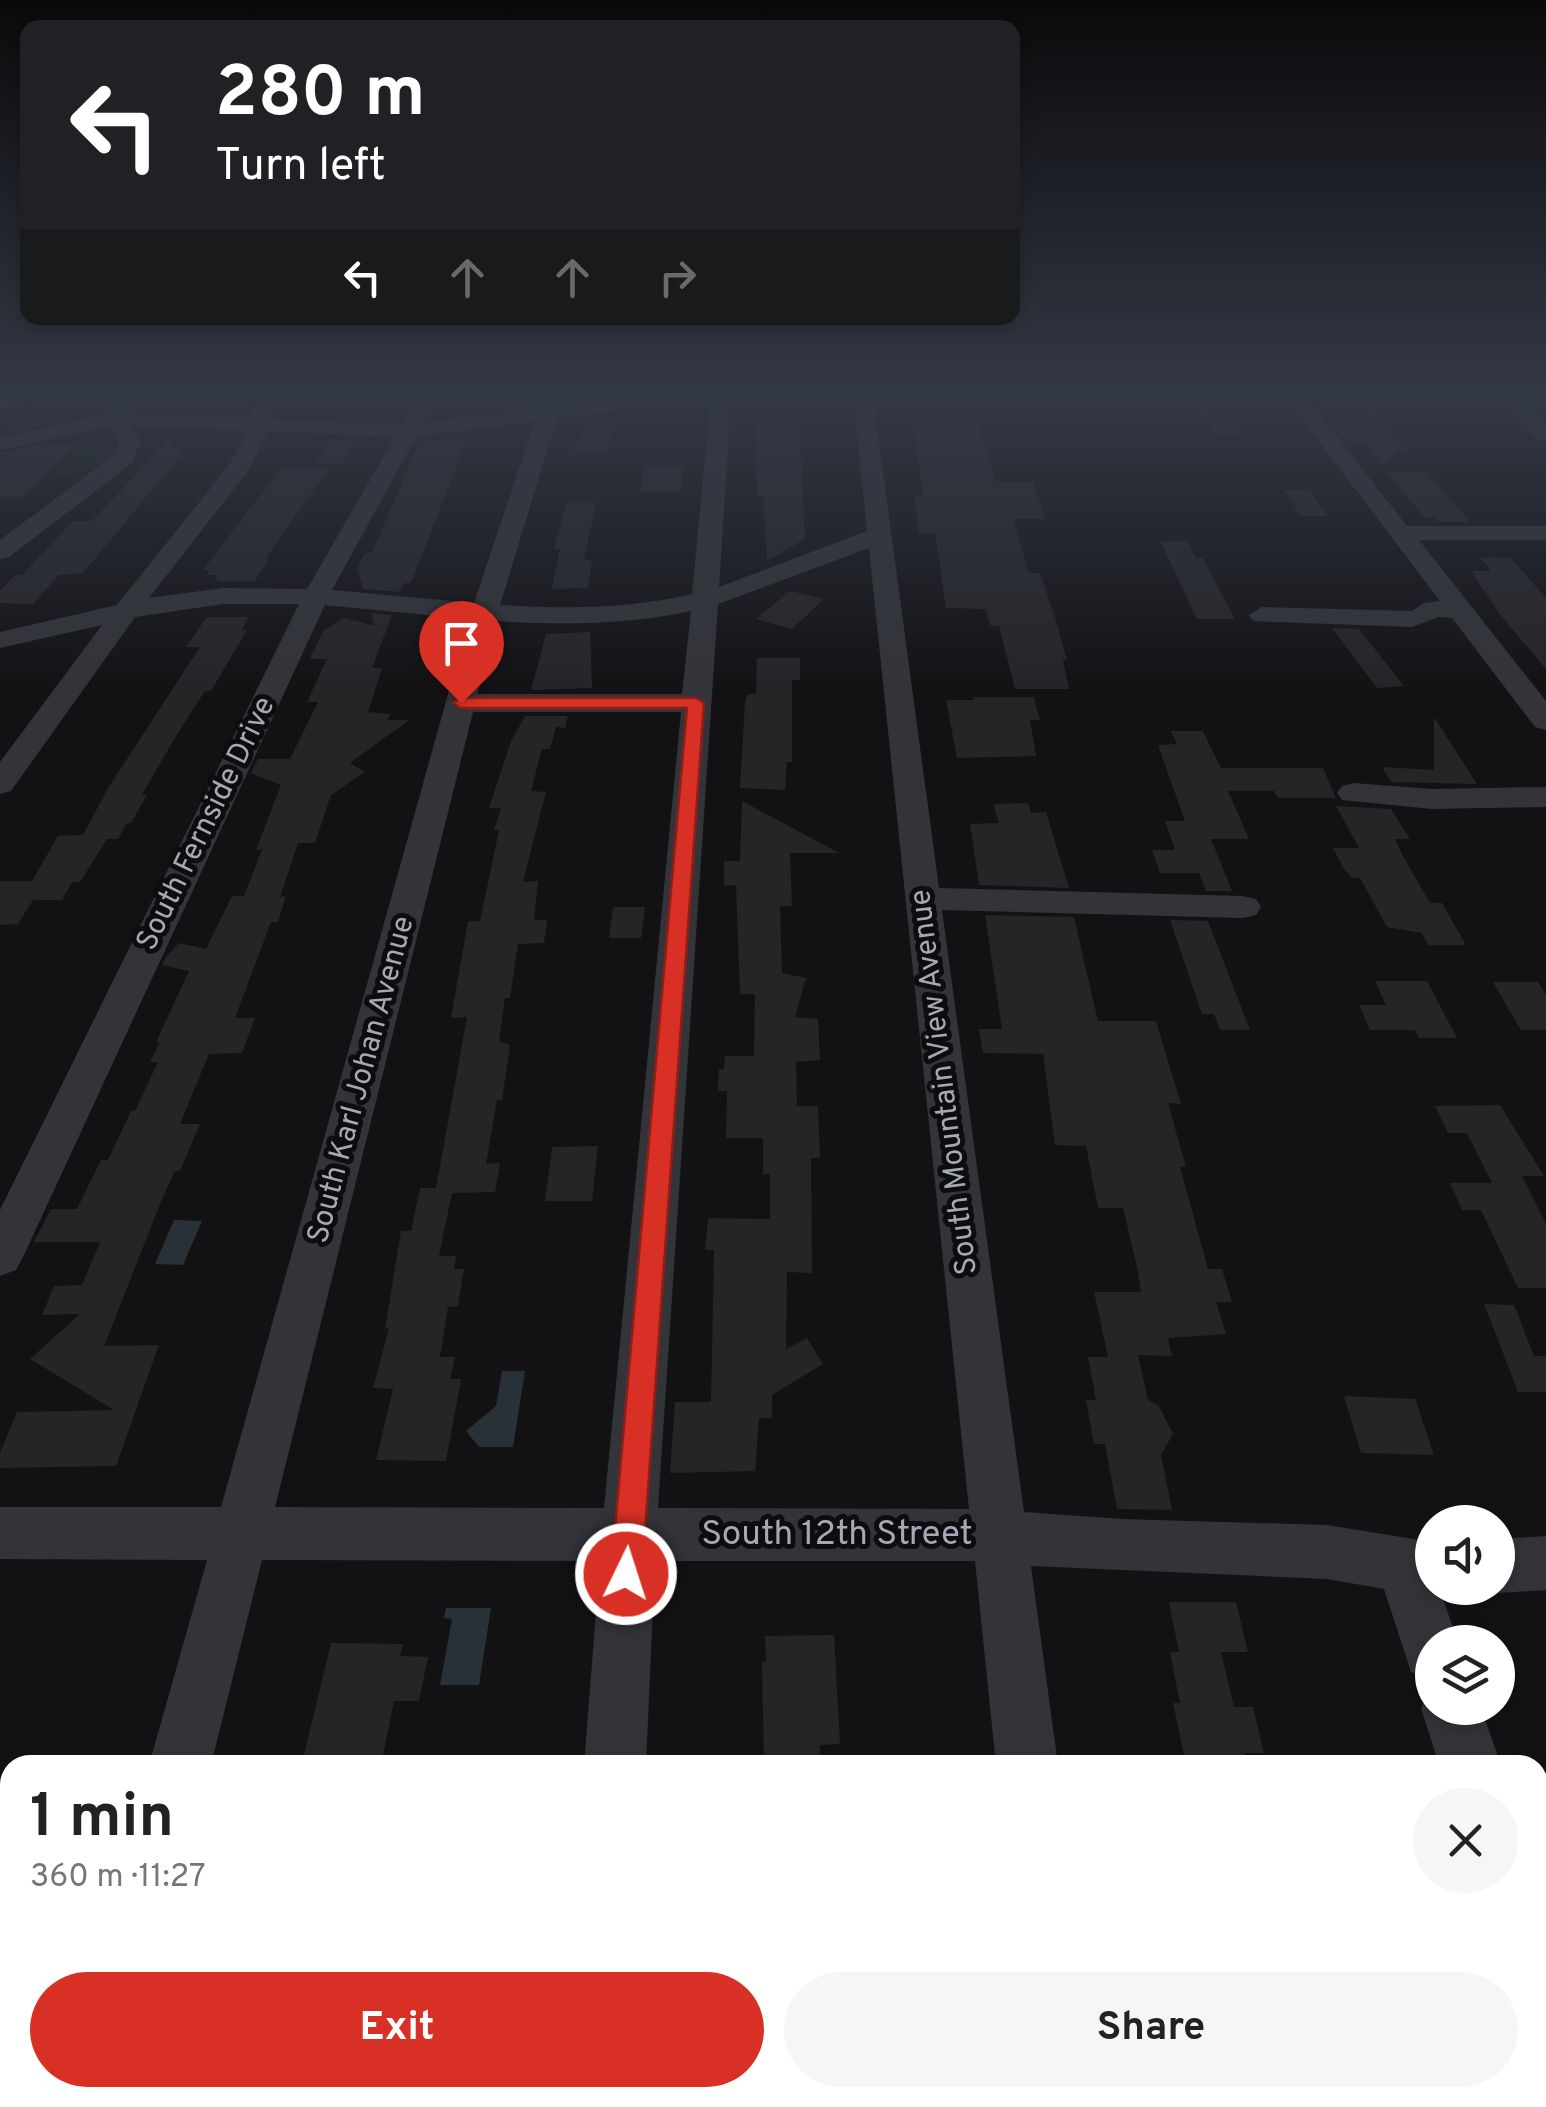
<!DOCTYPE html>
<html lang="en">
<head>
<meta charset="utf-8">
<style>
	body { margin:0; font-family:Overpass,sans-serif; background:#f6f6f6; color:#222; height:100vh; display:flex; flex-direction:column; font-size:38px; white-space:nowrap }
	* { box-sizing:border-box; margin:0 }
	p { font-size:32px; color:#767676 }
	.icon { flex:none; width:55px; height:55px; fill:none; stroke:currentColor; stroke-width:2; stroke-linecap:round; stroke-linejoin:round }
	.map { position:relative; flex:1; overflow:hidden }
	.side { position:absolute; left:0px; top:1755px; width:1548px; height:352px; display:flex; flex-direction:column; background:#fff; border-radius:30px 30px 0 0; box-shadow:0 5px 15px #0003 }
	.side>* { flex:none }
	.banner { position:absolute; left:20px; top:20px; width:1000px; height:305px; border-radius:20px; box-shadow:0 5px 15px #0003; background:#202124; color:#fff; overflow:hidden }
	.buttons { position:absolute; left:1415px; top:1505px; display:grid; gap:20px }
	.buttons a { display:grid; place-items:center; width:100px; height:100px; border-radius:50%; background:#fff; box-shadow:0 5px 15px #0003; font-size:50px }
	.pin { position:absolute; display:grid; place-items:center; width:85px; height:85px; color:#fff; margin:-102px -42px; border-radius:50% 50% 50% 0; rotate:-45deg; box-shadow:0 0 10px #0007 }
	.pin .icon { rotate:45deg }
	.me { position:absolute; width:110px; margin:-55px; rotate:4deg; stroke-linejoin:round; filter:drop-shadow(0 0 8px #0008) }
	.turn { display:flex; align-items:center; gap:35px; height:210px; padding:0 30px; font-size:45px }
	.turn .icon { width:130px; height:130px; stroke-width:2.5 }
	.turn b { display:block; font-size:70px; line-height:85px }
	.lanes { display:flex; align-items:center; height:95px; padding:0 30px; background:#0003; justify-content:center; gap:50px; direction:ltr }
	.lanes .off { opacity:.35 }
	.round { display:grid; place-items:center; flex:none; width:105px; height:105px; border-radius:52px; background:#f6f6f6 }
	.headline { display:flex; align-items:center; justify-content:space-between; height:170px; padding:0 30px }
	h1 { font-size:60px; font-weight:700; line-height:75px }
	.action { display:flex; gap:20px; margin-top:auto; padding:20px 30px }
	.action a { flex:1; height:115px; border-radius:60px; background:#d93025; color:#fff; font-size:40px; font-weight:700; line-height:115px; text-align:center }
	.action a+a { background:#f6f6f6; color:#222 }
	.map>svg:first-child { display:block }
	.green { fill:#191f1a }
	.water { fill:#293138 }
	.building { fill:#252528 }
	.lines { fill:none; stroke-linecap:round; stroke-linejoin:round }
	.minor { fill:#333439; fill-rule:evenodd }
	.major { fill:#4f5158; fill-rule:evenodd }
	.route { fill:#d93025; stroke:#8d1f18; stroke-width:2.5 }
	.labels { text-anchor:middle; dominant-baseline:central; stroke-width:10; stroke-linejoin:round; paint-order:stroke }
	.street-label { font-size:30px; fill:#a4a9b5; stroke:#0d0d0f }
	.near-street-label { font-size:35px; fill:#a4a9b5; stroke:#0d0d0f }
</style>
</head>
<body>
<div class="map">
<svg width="1546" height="2107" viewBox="0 0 1546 2107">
	<rect width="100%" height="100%" fill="#121214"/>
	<path class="green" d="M84,441H114C119,475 77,474 55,474Z"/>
	<path class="water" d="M174,1220L202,1221L183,1265L155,1264Z
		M502,1371H525L513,1447H479L466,1431L496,1406Z
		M446,1608H491L479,1685H440L452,1619L444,1618Z"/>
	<path class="building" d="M38,398H83L58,421L4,433Z
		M798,398L805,539L767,561L763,497H757L755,407L757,399Z
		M924,398H966L969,410H974L996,482H1033L1046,519H1013L1029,573H1040L1055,617L1067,660H1063L1069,689H1015L999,626H991L985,609L946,608L935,533H919L914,496H923L913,424H929Z
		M1191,398H1215L1243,434H1216Z
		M1325,401H1364L1409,453L1398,451L1382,467L1369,445L1344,440L1331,422H1343Z
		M589,425L612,427L606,454H567Z
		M468,436L411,583H404L400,592L363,589L357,569L365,553H372L419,443Z
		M168,441L182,454L83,573L59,575L33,604L0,603V591L15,575H22L73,521H92Z
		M328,442H355L341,464H315Z
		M45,444H77L24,497H0V453Z
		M644,466H684L681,491H641Z
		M282,467H330L265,559H269L254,582L214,581L219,575H206L210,570H203Z
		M1385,471L1427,472L1470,522H1439L1435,518H1425Z
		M1284,490H1309L1328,516H1301Z
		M566,503H596L584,560H592L588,588L552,589L560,549H554Z
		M1160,541H1188L1196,558H1203L1235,619H1197Z
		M1480,557L1511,558L1546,598V669L1501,616L1471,571H1491Z
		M790,591L824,599L792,629L756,619Z
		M371,613L392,615L372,668H382L368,712L390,714L387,720H409L350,763L365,772L331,795L315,843H298L280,897L286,896L278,922H271L235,1018H255L242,1053L209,1054L180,1124H200L180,1171H175L162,1199L104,1346L159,1345L116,1466L0,1468V1453L17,1412L114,1410L30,1359L80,1314L42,1315L54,1286L82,1285L100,1242H34L51,1209H77L101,1160H108L131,1111H135L158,1062H150L160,1042H156L189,971L162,965L166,957L179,943L206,949L232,896H244L262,849L256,850L281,785L251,773L258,759H290L318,702H307L327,659H310L323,631L344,618L375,626Z
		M207,617H248L242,630H247L211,691H205L176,736L142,795H147L131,823H127L118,839H107L80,882H72L62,900H33L18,924L0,925V881H32L58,836L83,835L108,788L200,647H186Z
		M1332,628L1359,629L1404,686L1377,688Z
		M590,632L592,688L531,690L546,634Z
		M757,658H800V680H792V762H787L785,790L740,788L745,702L748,694H756Z
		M973,697H1034L1040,720H1030L1036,756L957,758L946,700H974Z
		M525,716H568L565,728L556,727L550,749H542L531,791L546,792L523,882L538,881L534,920H547L544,943L518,944L510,998H505L499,1041L510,1045L502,1100H497L486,1164L500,1163L495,1192L452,1193L439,1256H456L454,1269H464L458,1306L448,1307L440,1357H455L450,1379H461L446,1461L376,1460L393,1389L373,1388L389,1328L385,1329L401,1231H411L420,1188H436L467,1017L451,1018L468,921H480L499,830H494L501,808H489L511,741Z
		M1434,717L1477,784L1391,782L1382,767L1434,770Z
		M1171,731H1203L1221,768H1323L1336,798H1278L1274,791H1228L1249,839H1211L1232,891H1206L1199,873H1160L1152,850H1175L1165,821H1185L1158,745L1177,744Z
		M742,801L839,853H790L792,906H780L782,973L806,978L795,1017L818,1019L820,1060L796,1062L797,1106H818L820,1158H811L812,1273L787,1272L786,1349L807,1338L823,1364L772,1395V1418H759L755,1471L670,1473L675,1402H711L714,1250H705L708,1218L770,1219V1174H763V1138H726L727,1091H718L719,1069H724L725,1056H754L755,994H740L736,885L724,886V861H740Z
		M1028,803L1031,813L1046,812L1069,888L979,885L970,824L999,823L993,804Z
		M1336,806L1391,809L1410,839H1395L1403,856L1430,903H1442L1466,945H1428L1422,933L1387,927L1360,878H1352L1344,869L1333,848H1359Z
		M613,907H645L641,938H609Z
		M985,915L1074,917L1098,1021H1156L1181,1104L1168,1103L1186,1167H1180L1208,1269H1222L1232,1302H1216L1226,1334L1168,1338L1172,1356L1138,1355L1148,1400L1159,1406L1173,1434L1161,1455L1172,1510L1117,1509L1105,1444H1094L1086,1400H1096L1088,1357H1108L1094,1292H1141L1137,1267L1123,1208H1098L1086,1146L1055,1145L1043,1054L983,1053L979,1029H1002Z
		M1170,920L1208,921L1250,1030H1220L1214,1014H1202Z
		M1375,981H1427L1457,1038H1419L1415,1030H1370L1359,1005H1386Z
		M1493,982H1538L1546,995V1030H1521Z
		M1500,1105L1544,1176H1522L1546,1224V1288H1518L1481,1210H1462L1450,1183H1492L1467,1133H1448L1435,1106Z
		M598,1146L592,1201H545L552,1147Z
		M1484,1304L1514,1305L1534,1356H1546V1392H1518Z
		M1344,1396L1415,1399L1434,1455L1361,1453Z
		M1169,1602H1236L1248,1652H1221L1234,1707H1253L1264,1753H1245L1248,1765H1186L1173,1703H1180L1170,1652H1179Z
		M834,1635L840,1744L820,1745V1765H764L762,1662H766L765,1636Z
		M331,1643L403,1644L400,1656L428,1657L419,1701H394L381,1765H327L328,1759H303Z"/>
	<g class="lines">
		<path class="minor" d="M257,398H277L272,419L402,424L417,398H437L423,423L540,408L543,398H563L561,405L612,398H669L659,404L557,418L500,605C565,609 628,609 692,594L711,398H731L719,587L867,531L853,398H873L939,888L1243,896L1256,899L1261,907L1256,915L1243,918L942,910L1024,1512L1122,1519L1327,1525L1432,1542V1588H1452L1441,1593L1458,1642H1432V1680L1411,1672L1384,1589L1327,1579L1031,1566L1058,1765H996L975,1561H655L646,1765H584L600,1561L262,1560L211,1765H149L207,1560L0,1559V1507H221L469,619L325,605L23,1257L16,1270L0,1276V1210L299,604H223L135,617L11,791L0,794V762L102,625L0,648V632L117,605L229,465L248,431L130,426L141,441L132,463L9,557L0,559V540L114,455L119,441L110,426L0,450V438L108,414L121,398L133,399L136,403L129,413L251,418ZM535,421L474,603L332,590L416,437ZM269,431L395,437L307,589L223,588L149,598L247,472ZM869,548L969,1509L658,1508L718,604ZM691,611L682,694H477L496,621C561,625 626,625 691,611ZM473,712H681L604,1508L275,1507Z
			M1286,398H1307L1407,526H1546V540H1419L1546,701V730L1535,727L1452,618L1439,617L1412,627L1253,621L1249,615L1262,607L1412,611L1424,603L1440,601Z
			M1497,398H1519L1546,423V440L1538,439Z
			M1353,783L1432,789L1546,787V807L1432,809L1342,800L1337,793L1342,786Z
			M1546,1536V1590L1498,1593L1484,1588H1498V1539Z
			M1432,1686V1708H1481L1501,1765H1439L1421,1708Z
			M1538,1932L1546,1935V2026L1538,2023Z
			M53,2098H125L122,2107H50Z
			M558,2098H630V2107H558Z
			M1030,2098H1102L1103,2107H1031Z"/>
		<path class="major" d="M0,398H17L9,407L0,410Z"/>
	</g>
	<linearGradient id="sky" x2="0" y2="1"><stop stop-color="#0a0a0b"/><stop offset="0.57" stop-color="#333945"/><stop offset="1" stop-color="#333945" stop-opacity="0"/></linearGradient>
	<rect width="1546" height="693" fill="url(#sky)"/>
	<path class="route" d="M696,698L704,703L642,1574L638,1585L626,1589L615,1585L611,1574L687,708H461L453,703L461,698Z"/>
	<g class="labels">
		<g class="street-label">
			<text transform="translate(207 824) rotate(-64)">South Fernside Drive</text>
			<text transform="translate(362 1080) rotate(-75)">South Karl Johan Avenue</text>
			<text transform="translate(945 1082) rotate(-97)">South Mountain View Avenue</text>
		</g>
		<g class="near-street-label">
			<text x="837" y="1535">South 12th Street</text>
		</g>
	</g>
</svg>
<div class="buttons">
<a><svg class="icon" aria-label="sound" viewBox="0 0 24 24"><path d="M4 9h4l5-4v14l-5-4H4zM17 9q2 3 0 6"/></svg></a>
<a><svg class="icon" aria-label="layers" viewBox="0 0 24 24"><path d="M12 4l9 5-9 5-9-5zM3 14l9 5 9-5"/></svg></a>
</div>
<div class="pin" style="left:461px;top:703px;background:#d93025"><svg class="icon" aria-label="arrive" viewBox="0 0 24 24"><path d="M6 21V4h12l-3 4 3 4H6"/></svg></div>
<svg class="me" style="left:626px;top:1574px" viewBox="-20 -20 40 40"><circle r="17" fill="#d93025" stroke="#fff" stroke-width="3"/><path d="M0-11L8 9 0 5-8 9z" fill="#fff"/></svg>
<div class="banner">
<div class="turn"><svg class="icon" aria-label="left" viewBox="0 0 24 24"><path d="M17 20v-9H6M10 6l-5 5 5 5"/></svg><div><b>280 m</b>Turn left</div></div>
<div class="lanes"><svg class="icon" aria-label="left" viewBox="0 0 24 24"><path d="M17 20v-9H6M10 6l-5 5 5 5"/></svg><svg class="icon off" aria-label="ahead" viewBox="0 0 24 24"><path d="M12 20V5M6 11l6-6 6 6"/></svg><svg class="icon off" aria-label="ahead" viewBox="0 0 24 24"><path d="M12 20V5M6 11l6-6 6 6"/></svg><svg class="icon off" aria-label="right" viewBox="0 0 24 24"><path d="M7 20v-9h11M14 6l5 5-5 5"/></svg></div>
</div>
<section class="side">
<div class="headline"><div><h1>1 min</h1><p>360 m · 11:27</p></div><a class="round"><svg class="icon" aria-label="close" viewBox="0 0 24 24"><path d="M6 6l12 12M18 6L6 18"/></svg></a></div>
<div class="action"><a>Exit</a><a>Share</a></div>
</section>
</div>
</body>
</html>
